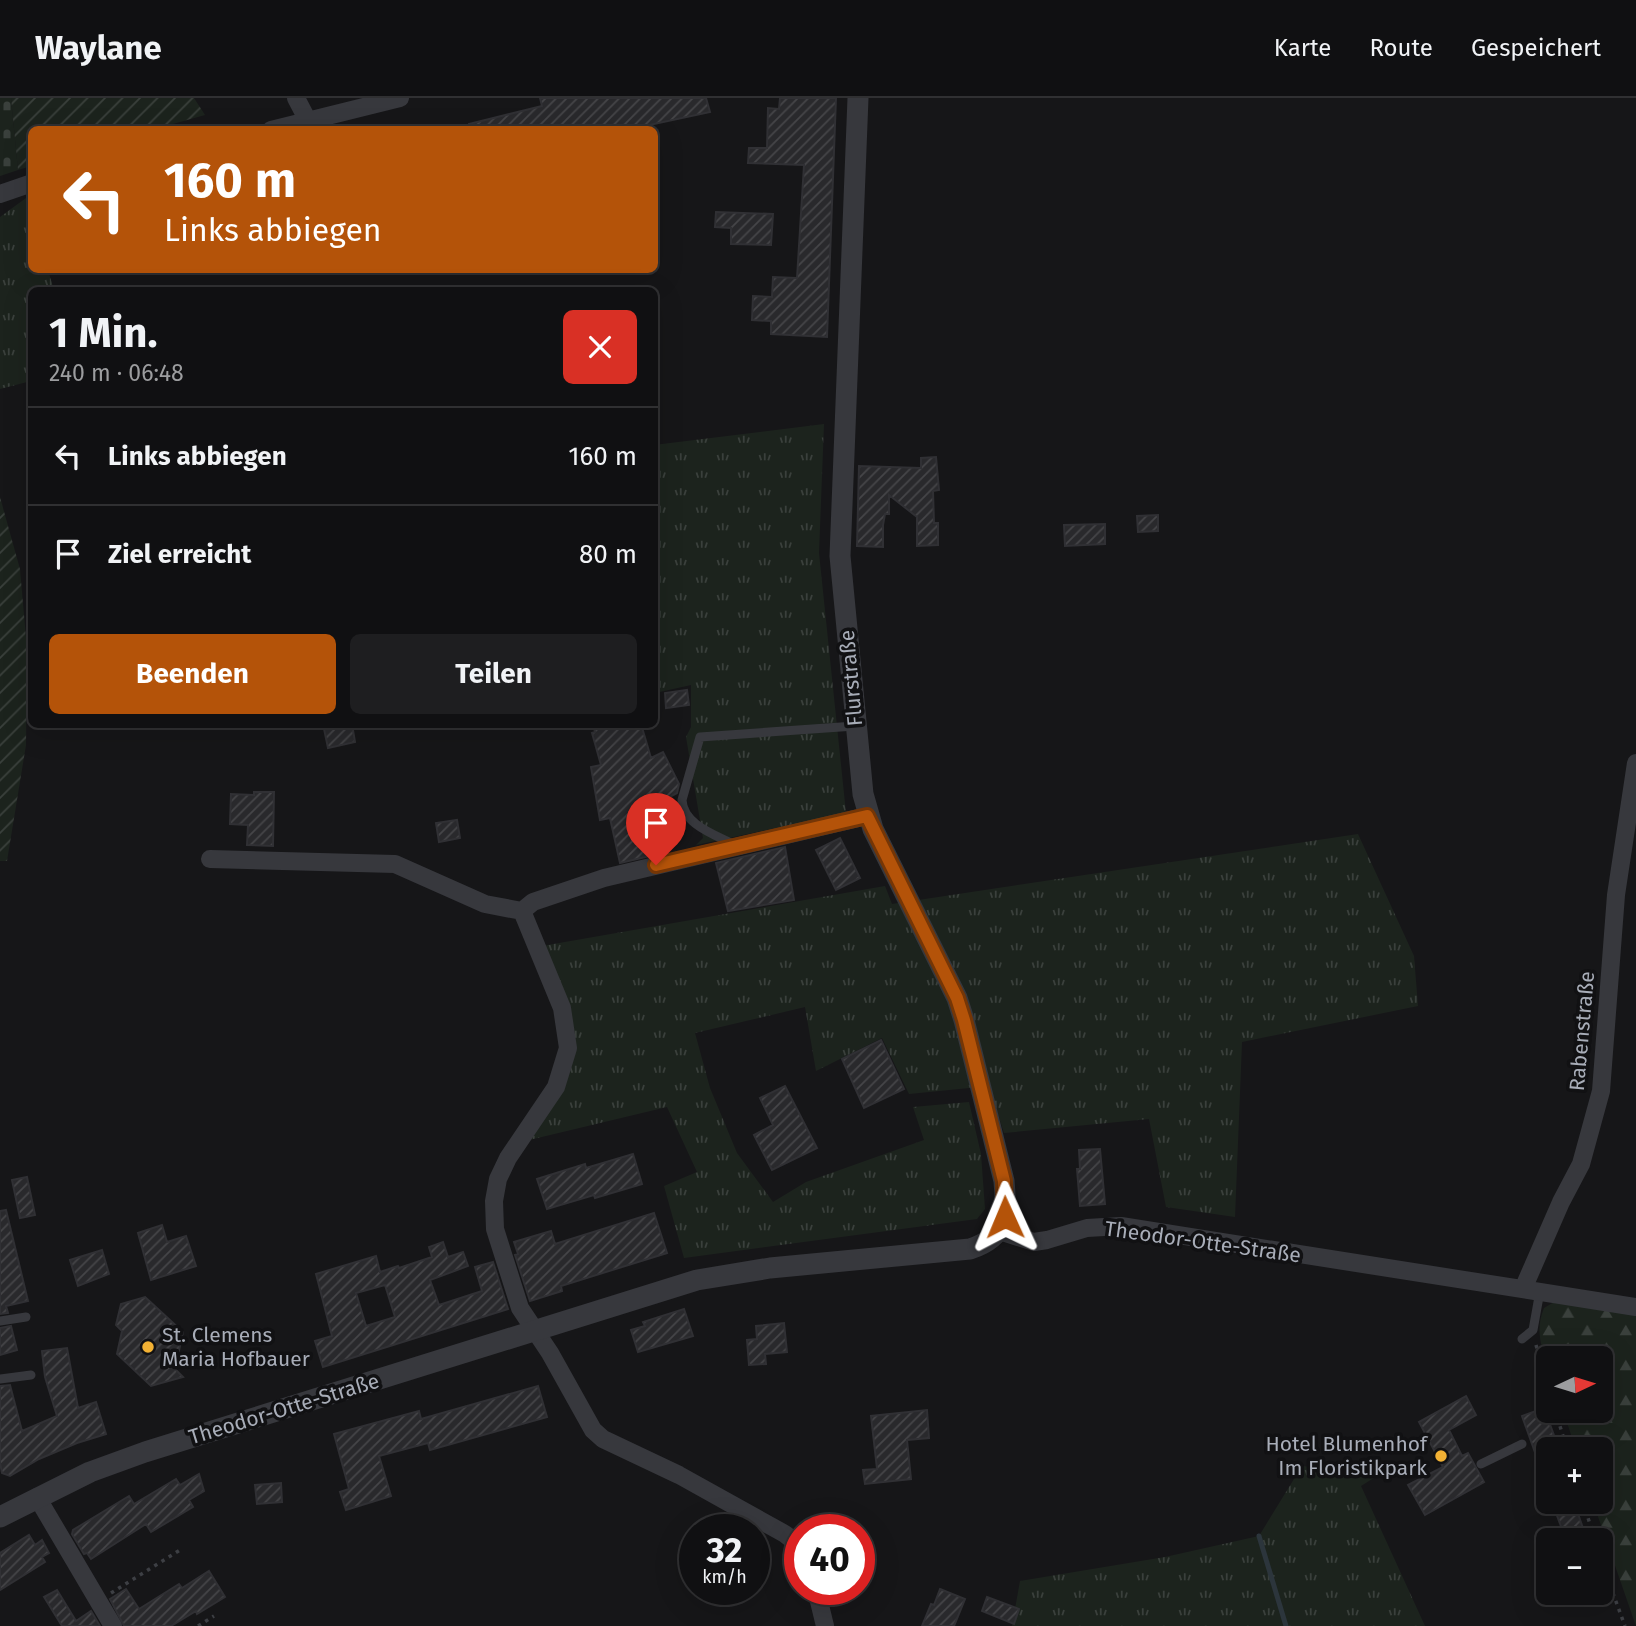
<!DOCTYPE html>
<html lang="de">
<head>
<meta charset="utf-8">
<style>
	body { margin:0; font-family:"Fira Sans",sans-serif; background:#1e1e20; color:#f1f3f6; height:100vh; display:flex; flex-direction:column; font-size:26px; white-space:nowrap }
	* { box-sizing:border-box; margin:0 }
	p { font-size:23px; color:#9c9d9f }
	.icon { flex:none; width:38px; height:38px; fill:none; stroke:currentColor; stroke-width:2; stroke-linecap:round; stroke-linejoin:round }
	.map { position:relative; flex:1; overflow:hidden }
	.details { position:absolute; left:28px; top:189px; width:630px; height:441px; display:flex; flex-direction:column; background:#101012; border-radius:10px; box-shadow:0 7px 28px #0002,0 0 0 2px #303032 }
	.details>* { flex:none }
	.banner { position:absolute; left:28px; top:28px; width:630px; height:147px; border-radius:10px; box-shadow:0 7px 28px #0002,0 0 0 2px #303032; background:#b45309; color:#fff; overflow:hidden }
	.needle { width:46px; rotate:86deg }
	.controls { position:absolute; left:1536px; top:1248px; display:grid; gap:14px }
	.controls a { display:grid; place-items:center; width:77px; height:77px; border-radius:10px; background:#101012; box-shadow:0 7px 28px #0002,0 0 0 2px #303032; font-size:35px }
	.speed { position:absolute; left:679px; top:1416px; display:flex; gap:14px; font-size:35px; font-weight:700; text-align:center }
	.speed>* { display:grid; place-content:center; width:91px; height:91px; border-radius:50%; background:#101012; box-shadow:0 7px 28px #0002,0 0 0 2px #303032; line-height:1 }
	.speed small { font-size:18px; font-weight:400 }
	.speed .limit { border:10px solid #d22; background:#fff; color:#111 }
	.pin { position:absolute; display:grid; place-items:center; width:60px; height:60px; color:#fff; margin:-72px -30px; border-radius:50% 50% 50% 0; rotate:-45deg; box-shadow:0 0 7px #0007 }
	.pin .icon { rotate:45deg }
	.me { position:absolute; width:77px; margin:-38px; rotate:359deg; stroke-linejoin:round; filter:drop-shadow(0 0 5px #0008) }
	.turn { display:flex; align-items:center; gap:24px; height:147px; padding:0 21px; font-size:32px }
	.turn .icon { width:91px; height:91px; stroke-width:2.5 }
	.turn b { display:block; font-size:49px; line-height:60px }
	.round { display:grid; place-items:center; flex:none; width:74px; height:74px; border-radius:10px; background:#1e1e20 }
	.headline { display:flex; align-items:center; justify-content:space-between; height:119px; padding:0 21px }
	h1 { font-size:42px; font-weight:700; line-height:52px }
	.primary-button { display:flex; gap:14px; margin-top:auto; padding:14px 21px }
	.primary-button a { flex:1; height:80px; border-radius:10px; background:#b45309; color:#fff; font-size:28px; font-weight:700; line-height:80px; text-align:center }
	.primary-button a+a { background:#1e1e20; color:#f1f3f6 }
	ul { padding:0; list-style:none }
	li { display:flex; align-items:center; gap:21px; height:98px; padding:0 21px; border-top:2px solid #303032 }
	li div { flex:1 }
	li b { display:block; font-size:26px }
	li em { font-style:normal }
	header { display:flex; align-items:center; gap:42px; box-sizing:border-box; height:98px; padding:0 35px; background:#101012; border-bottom:2px solid #303032 }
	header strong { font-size:33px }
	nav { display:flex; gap:38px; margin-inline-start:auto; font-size:24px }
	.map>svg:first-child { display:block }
	.grass { fill:url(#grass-tufts) }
	.forest { fill:url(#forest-firs) }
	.cemetery { fill:url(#cemetery-stones) }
	.garden { fill:url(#garden-furrows) }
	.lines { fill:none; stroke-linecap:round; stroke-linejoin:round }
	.stream { stroke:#2c353c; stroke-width:5 }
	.building { fill:url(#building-hatch); stroke:#303034; stroke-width:2; fill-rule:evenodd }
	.path { stroke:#3d3f44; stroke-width:3.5; stroke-dasharray:3.5 5; stroke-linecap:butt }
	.service { stroke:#37383d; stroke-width:9 }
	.minor { stroke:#37383d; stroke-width:18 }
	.tertiary { stroke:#37383d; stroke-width:21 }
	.route-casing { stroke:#753606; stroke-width:18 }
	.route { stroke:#b45309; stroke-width:12 }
	.poi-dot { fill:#f2b134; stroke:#111113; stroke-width:2.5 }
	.labels { text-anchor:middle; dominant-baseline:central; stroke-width:7; stroke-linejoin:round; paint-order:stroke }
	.street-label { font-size:21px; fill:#a8adb8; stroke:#111113 }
	.poi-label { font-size:21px; fill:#a8adb8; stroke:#111113; text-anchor:start }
</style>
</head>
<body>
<header>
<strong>Waylane</strong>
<nav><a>Karte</a><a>Route</a><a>Gespeichert</a></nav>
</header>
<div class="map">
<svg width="1636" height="1528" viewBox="0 0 1636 1528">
	<defs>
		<pattern id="grass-tufts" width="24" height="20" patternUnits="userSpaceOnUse" patternTransform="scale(1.75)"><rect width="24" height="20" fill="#1c231d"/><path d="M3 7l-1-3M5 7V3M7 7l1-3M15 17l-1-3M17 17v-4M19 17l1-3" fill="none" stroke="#3a403c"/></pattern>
		<pattern id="forest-firs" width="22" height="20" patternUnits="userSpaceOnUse" patternTransform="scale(1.75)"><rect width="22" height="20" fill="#1c231d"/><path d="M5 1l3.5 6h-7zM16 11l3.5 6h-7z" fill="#3a403c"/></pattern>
		<pattern id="cemetery-stones" width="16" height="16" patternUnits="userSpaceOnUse" patternTransform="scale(1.75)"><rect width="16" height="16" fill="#1c231d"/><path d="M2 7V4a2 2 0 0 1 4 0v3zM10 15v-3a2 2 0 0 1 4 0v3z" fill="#3a403c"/></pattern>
		<pattern id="garden-furrows" width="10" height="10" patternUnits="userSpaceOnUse" patternTransform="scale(1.75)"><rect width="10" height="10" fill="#1c231d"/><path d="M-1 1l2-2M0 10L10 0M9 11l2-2" fill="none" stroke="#3a403c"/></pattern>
		<pattern id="building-hatch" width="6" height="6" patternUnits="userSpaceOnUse" patternTransform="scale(1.75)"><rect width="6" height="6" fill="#29292c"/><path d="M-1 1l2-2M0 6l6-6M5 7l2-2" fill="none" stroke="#454548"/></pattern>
	</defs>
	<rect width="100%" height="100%" fill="#161618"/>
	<path class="grass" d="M26,100L31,117L32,172H48L54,192H32L31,283L0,291V119Z
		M824,326L819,455L846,715L696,747L703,740L686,639L691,629V587L655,595L654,347Z
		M1358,736L1414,858L1418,908L1242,944L1235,1119L1166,1109L1149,1021L1004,1035L989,988L909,996L882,940L816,973L805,909L695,935L710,990L737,1055L773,1104L806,1084L924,1042L913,1009L969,1004L981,1056L985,1111L977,1121L684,1160L664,1088L697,1074L667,1009L525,1043L568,973L542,848L885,788L892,806Z
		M1302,1368L1380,1376L1361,1388L1425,1528H1012L1020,1483L1165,1459L1259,1438Z"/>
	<path class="forest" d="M1556,1203L1636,1215V1528L1593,1404H1601V1351H1576L1563,1313L1601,1312V1260H1549V1270C1541,1248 1535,1233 1544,1210Z"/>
	<path class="cemetery" d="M0,0H11L18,72L0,78Z"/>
	<path class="garden" d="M11,0H194L205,17L155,31L32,32L31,68L18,72Z
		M0,399L20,471L27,551L26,647L7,763H0Z"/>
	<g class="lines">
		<path class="stream" d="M1259,1438L1286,1528"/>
	</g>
	<path class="building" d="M540,0H706L710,14L626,32H470L469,26L542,8Z
		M780,0H836L827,239L771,236V223L752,222L753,198L772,199L773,179L797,180L804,67L748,65L749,50H767L768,10L779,11Z
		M716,114L773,116L771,147L731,146V130L715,129Z
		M936,359L939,392L933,393L934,425H938V447L917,448V419L889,397V416H885L883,427V449L857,448L859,368L921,370V360Z
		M1158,417V433L1138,434L1137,418Z
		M1105,426V446L1065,448L1064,427Z
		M687,592L689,607L666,610L665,595Z
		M323,626H352L355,644L328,650Z
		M593,626H611L612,630L626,626H641L651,660L663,654L679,686L677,695L655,707L664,716L659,718L667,754L620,765L610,720L600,722L591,669L601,667L592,635L595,634Z
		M254,694H274L273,748L247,747L248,727L230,726L231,696L254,697Z
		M457,722L460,740L439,744L436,725Z
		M840,740L860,780L836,792L816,752Z
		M785,749L794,802L728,813L716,765Z
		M881,942L904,991L864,1010L842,961Z
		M785,988L817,1050L772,1072L754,1037L773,1027L760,1000Z
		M1100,1051L1105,1106L1080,1108L1077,1071H1080L1079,1052Z
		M633,1056L642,1086L595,1100L594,1097L547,1111L537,1081L585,1066L586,1070Z
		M27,1079L35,1117L20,1120L12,1082Z
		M6,1112L28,1203L6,1208L8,1215L0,1216V1113Z
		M654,1115L667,1155L561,1188L562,1193L530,1203L515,1157L518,1156L514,1144L551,1133L555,1146Z
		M162,1127L167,1144L186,1138L196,1168L151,1182L138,1135Z
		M443,1144L448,1159L463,1154L468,1168L430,1182L439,1207L482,1193L475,1169L493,1164L508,1211L323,1269L315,1243L332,1238L316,1176L376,1158L380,1174L398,1168L399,1170L432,1159L429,1149ZM385,1187L395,1219L366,1228L356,1195Z
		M102,1152L109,1176L78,1188L70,1162Z
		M145,1199L183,1234L175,1271L183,1279L151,1288L117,1256L122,1233L116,1227L121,1206Z
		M684,1211L693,1238L638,1254L631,1232L645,1228L643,1224Z
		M784,1225L787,1254L765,1256L766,1266L749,1267L747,1242L757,1241L756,1228Z
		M11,1228L17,1252L0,1257V1230Z
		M67,1250L78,1310L96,1304L106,1336L77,1345L39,1361L10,1378L2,1375L0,1365V1288L10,1287L22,1333L57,1318L45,1279L42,1253Z
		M538,1288L547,1319L430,1352L428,1345L379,1358L391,1398L346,1412L340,1394L349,1391L334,1336L419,1313L421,1321Z
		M1466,1298L1476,1317L1449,1332L1462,1358L1468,1355L1484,1384L1425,1417L1408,1387L1443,1369L1419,1324Z
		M1544,1310L1559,1351H1549V1388H1547L1522,1318Z
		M927,1312L929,1340L907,1342L911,1381L865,1386L863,1372L877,1371L871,1318Z
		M199,1376L204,1393L189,1402L193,1409L151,1434L146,1426L91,1461L87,1455L84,1456L72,1436L73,1432L129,1398L134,1406L176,1381L180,1387Z
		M281,1385L282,1404L257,1406L255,1387Z
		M1552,1404H1574L1586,1439L1566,1442Z
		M29,1437L35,1447L42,1442L49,1455L42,1459L45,1464L0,1492V1455Z
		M209,1473L225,1499L197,1516L196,1513L171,1528H124L110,1501L126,1491L139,1511L179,1486L182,1490Z
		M940,1491L965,1501L954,1528H922L931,1506L934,1507Z
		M57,1492L76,1523L91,1513L100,1528H62L44,1499Z
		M987,1499L1019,1511L1014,1526L982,1513Z"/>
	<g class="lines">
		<path class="path" d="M1536,1247L1549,1292
			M1555,1312L1567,1351
			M1583,1404L1595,1442
			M1601,1463L1625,1528
			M111,1495L180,1452
			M198,1528L214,1518"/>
		<path class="service" d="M735,747C716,737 683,727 682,702L700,639L855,628
			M0,1223L26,1219
			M1522,1241L1533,1232L1540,1193
			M0,1281L31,1277
			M1481,1366L1522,1346"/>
		<path class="minor" d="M296,0L308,23
			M271,32L400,0
			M0,96L32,85
			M210,761L395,766L485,806L522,813L533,804L604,780L867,718
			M522,813L562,910L568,950L556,989L508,1060L498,1081L494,1103L495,1131L520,1210L550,1255L593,1332L603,1341L679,1377L785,1436L800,1448
			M999,1133L1034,1144L1047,1142L1087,1130L1121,1128L1636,1209
			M1523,1191L1561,1104L1581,1066L1601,993L1616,797L1636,665
			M37,1399L113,1528
			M816,1491L825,1528"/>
		<path class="tertiary" d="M0,1419L90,1374L145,1354L697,1182L770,1170L970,1151C1007,1139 1007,1117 1004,1083L964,922L957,900L873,731L863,696L840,458L858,0"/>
	</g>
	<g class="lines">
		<defs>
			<path id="route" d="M656,767L867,718L957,900L964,922L1004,1083L1005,1119"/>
		</defs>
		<use href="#route" class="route-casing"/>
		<use href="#route" class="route"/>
	</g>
	<g class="poi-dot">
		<circle cx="148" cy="1249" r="7"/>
		<circle cx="1441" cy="1358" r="7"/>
	</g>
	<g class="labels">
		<g class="street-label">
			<text transform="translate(851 580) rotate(-95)">Flurstraße</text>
			<text transform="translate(1582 933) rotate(-85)">Rabenstraße</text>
			<text transform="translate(1203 1144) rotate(8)">Theodor-Otte-Straße</text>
			<text transform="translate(284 1311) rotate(-17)">Theodor-Otte-Straße</text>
		</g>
		<g class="poi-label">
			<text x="162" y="1237">St. Clemens<tspan x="162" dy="24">Maria Hofbauer</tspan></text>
			<text x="1427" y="1346" text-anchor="end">Hotel Blumenhof<tspan x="1427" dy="24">Im Floristikpark</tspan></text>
		</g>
	</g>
</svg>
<div class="controls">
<a><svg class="needle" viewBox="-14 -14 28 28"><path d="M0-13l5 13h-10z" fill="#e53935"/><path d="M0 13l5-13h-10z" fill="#9c9d9f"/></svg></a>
<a>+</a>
<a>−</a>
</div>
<div class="speed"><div>32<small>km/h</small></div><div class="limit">40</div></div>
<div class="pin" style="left:656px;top:767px;background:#d93025"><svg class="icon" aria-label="arrive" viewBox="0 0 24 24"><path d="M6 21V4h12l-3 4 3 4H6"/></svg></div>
<svg class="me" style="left:1005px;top:1119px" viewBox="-20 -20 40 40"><path d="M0-17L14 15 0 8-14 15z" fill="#b45309" stroke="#fff" stroke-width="4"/></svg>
<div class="banner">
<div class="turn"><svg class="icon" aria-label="left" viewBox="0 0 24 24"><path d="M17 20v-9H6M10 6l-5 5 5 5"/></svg><div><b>160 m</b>Links abbiegen</div></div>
</div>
<section class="details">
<div class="headline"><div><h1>1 Min.</h1><p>240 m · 06:48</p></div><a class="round" style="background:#d93025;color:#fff"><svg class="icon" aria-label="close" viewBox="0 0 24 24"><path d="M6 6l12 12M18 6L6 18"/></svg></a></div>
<ul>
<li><svg class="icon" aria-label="left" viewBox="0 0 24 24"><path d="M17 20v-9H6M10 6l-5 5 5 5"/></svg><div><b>Links abbiegen</b></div><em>160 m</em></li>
<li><svg class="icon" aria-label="arrive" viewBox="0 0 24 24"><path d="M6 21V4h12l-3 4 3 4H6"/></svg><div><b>Ziel erreicht</b></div><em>80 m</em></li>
</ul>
<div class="primary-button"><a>Beenden</a><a>Teilen</a></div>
</section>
</div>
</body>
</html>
